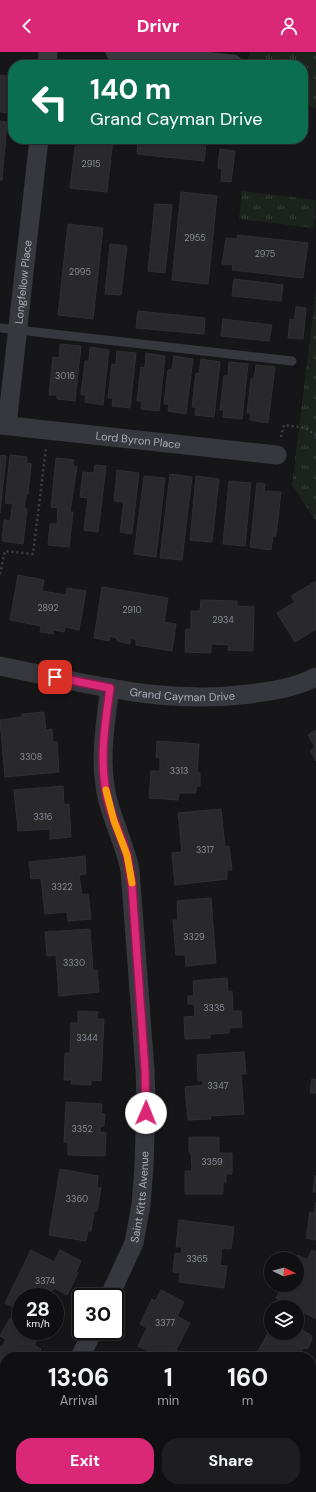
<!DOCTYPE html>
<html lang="en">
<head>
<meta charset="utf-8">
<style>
	body { margin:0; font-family:"DM Sans",sans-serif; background:#1e1e20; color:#f1f3f6; height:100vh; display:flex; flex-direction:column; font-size:15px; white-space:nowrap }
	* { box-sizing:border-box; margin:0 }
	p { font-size:13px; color:#9c9d9f }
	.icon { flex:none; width:22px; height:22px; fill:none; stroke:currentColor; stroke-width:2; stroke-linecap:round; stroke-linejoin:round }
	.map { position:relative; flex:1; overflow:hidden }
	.side { position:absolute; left:0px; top:1300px; width:316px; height:140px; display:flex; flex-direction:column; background:#101012; border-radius:16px 16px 0 0; box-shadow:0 1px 3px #0004,0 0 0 1px #303032 }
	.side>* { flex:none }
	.guide { position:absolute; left:8px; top:8px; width:300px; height:84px; border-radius:16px; box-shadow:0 1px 3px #0004,0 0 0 1px #303032; background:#0b6e4f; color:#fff; overflow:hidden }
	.needle { width:26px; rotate:96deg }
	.tools { position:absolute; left:264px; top:1200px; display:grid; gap:8px }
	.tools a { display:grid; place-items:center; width:40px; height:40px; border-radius:50%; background:#101012; box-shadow:0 1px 3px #0004,0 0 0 1px #303032; font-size:20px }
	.speed { position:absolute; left:12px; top:1236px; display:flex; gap:8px; font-size:20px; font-weight:700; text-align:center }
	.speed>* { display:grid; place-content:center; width:52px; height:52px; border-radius:50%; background:#101012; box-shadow:0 1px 3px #0004,0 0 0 1px #303032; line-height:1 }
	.speed small { font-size:10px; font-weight:400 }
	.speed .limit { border:2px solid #111; border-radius:6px; background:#fff; color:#111 }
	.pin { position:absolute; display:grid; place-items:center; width:34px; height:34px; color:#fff; margin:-17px; border-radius:8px; box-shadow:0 2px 6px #0006 }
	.me { position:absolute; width:44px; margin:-22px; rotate:1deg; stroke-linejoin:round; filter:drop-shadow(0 0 3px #0008) }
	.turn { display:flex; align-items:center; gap:14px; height:84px; padding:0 16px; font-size:18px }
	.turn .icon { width:52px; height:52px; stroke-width:2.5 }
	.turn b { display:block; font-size:28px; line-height:34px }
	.eta { display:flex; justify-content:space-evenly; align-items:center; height:68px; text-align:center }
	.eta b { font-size:24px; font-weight:700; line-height:28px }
	.primary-button { display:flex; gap:8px; margin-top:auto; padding:8px 16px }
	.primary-button a { flex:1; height:46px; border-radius:16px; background:#db2777; color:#fff; font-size:16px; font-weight:700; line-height:46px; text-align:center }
	.primary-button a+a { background:#1e1e20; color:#f1f3f6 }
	header { display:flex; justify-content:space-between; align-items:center; height:52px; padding:0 16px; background:#db2777; color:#fff; font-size:18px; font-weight:700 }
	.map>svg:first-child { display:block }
	.grass { fill:url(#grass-tufts) }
	.building { fill:#29292c; stroke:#303034 }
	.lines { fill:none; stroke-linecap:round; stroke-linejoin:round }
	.path { stroke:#3d3f44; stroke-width:2.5; stroke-dasharray:2 3; stroke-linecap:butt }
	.service { stroke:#37383d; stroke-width:9 }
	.minor { stroke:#37383d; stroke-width:19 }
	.route-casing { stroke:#8e194d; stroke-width:10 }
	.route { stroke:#db2777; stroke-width:7 }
	.slow { stroke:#f59e0b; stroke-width:7 }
	.labels { text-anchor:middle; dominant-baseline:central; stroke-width:4; stroke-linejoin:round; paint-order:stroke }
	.number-label { font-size:9px; fill:#888b94 }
	.street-label { font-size:11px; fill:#a8adb8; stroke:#111113 }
</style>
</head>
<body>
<header><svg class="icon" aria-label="back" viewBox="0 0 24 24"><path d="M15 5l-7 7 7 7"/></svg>Drivr<svg class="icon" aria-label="person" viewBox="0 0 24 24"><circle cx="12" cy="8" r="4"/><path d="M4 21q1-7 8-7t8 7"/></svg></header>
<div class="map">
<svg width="316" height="1440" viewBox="0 0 316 1440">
	<defs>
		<pattern id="grass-tufts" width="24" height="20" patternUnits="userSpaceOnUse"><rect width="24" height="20" fill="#1c231d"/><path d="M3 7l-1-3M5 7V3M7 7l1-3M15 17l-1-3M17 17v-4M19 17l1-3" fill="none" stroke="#3a403c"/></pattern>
	</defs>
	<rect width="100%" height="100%" fill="#161618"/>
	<path class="grass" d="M249,0H316V56L303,54V13H248Z
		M242,139L316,148L314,176L239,167Z
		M316,238V469L292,433Z"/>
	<path class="building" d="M0,23L13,25L9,61L0,60Z
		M0,69L7,70L2,128H0Z
		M76,87H113L107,140L70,136Z
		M138,87L206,92L204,109L137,102Z
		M220,97L235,99L231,130L221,129L222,116H218Z
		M181,140L217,144L208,232L172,228Z
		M155,152L172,153L165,221L148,219Z
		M68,172L103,176L93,267L58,263Z
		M238,183L308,191L303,226L232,218L233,213L222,212L226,186L237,187Z
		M110,192L127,194L121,243L105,242Z
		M234,227L283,233L281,249L232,244Z
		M296,255L306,256L303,287L288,286L290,267L294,268Z
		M138,259L205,266L204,282L136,276Z
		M223,267L272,273L269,289L221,284Z
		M60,292L81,294L75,349L57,347V343H49L53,305L59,306Z
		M90,295L109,298L103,353L85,350L86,343H81L85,309H89Z
		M117,299L136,301L130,356L112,354L113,346H108L112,312L116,313Z
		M146,301L165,304L159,359L141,357L142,349H137L141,315L145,316Z
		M174,304L193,307L186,362L168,359L169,352H164L168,318H172Z
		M201,307L220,310L214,365L195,363L196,355H192L196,321L199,322Z
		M229,310L248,312L242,367L223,365L224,358H220L224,324H228Z
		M256,313L275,315L268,371L250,368L251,361H247L251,327H254Z
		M0,403L6,404L0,461Z
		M10,403L27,405V411L31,412L28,442H26L24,456L27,457L23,492L2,489L4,468L10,469L13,452L5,451Z
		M56,406L74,408L73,414L77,415L70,460H73L69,495L48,493L50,472H57L58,456L51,455Z
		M95,413L106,414L98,480L84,478L88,446L80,445L83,420L94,421Z
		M117,418L139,421L132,482L120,480L124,450L114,449Z
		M170,422L192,425L182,508L160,506Z
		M144,424L165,426L156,505L134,502Z
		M196,424L219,427L212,490L190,488Z
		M229,429L251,431L245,494L223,492Z
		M257,431L265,432L264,439L281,440L276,484H273L271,498L250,495Z
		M18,523L44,528L42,539L66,543L67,536L86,539L79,578L65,575L64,580L54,578L53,582L40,580L41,574L10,568Z
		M316,529V577L295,590L277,561L295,550L291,544Z
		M102,535L168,546L164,570L176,572L172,599L136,593V588L131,586L130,592L117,589V586L110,584L109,589L94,586Z
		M201,548L237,549V554L254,555L253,599L228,598L229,593L211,592V601L185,600L186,577H191V559H200Z
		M44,660L46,678L52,677L53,690H57L59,720L5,725L0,668L22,665V662Z
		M316,678V709L310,699L315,695L308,683Z
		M157,689L199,692L197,721H200V734H196V741H179L178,748L149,746L151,719H160V706L156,705Z
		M63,734L64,753L69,752L71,785L50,787V777L18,779L14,738Z
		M221,757L225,795L229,794L232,818H227V827L175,833L172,801L182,800L178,761Z
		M85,804L86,822L79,823L82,843L88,842L91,867L68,869L67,860L45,862L41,826L31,827L29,810Z
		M211,846L216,911L186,914L185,903H176L173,868H178L177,849Z
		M90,877L93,919L97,918L99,940L59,944L56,903L47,904L45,880Z
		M227,926L228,940L232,939L233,959H241L242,975L229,976V981L210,982V986L185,987L184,965L195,964L194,952H188V944H194L193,929Z
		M78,959L98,960L97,967H104L101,1029L91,1028V1033L71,1032L72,1028H64L65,1001H70L71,971H78Z
		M244,1000L246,1022H241L244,1062L210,1064L211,1067L188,1068L185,1035L203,1033V1028L198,1029L197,1003Z
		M312,1027L316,1028V1041H310Z
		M66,1050L102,1052L101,1062H105L104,1074H100V1080L106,1081L105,1104L68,1103V1090H64Z
		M189,1085H219V1101H232V1122H226V1130H223V1142H185V1119H192L191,1100H189Z
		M60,1117L98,1124L97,1136H101L97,1159H94L91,1179H88L86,1189L49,1183Z
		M315,1124H316V1140H313Z
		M316,1150V1188L306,1186L310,1160L314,1161Z
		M179,1168L234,1175L231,1197L222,1196L220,1213L227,1214L224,1236L179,1230L180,1221L173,1220L175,1201L181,1202L182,1195H176Z
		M31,1198L54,1210L60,1198L81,1209L76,1220L78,1221L67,1243L54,1236L50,1244L52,1245H21V1259L5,1251Z
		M312,1198L316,1200V1267L297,1257V1255H293L276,1246L283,1233H297L296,1207L298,1203L307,1208Z
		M161,1238L184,1250L177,1264L190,1271L176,1298L186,1303L188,1299L201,1305H160L138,1294L147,1276L140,1272L152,1247L155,1249Z
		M10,1266L21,1272V1279H35L40,1282L34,1293L41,1297L37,1305H5V1348L0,1346V1294L2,1295L6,1287L0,1284Z
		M271,1275V1281H297V1275L311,1283L312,1287L308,1296L302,1297L299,1303L302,1305H255Z
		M0,1363L5,1364V1419L3,1418L2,1430H0Z
		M93,1435H134L133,1440H92Z
		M197,1435H235L234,1440H195Z"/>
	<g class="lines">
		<path class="path" d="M281,385L284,373L305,376L316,383
			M0,522L5,499L33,502L46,396"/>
		<path class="service" d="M0,276L292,309"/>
		<g class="minor">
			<path d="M115,0L233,12"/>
			<path d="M47,13L48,0"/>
			<path id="s1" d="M0,373L277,403"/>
			<path id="s2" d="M7,373L39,87"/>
			<path id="s3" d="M0,614C85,631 161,653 249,642C272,639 295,636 316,625"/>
			<path id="s4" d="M109,1245L134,1191L141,1153L144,1115L146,1048L145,1018L130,818C125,793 113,770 107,745C99,709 105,673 110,636"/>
			<path d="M80,1305L93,1279"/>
			<path d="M311,1380L316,1371"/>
			<path d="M42,1440L43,1435"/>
			<path d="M281,1440L283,1435"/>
		</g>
	</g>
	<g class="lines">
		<defs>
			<path id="route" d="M55,625L110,636C105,673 99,708 107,745C111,765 121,783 127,803C129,812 130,823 132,833L145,1018L146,1061"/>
		</defs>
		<use href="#route" class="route-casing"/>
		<use href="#route" class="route"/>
		<path class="slow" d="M106,738L114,769L127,803L132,831"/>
	</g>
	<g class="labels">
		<g class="number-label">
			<text x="91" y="112">2915</text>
			<text x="195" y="186">2955</text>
			<text x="265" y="202">2975</text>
			<text x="80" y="220">2995</text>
			<text x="65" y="324">3016</text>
			<text x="48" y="556">2892</text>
			<text x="132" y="558">2910</text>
			<text x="223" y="568">2934</text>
			<text x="31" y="705">3308</text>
			<text x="179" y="719">3313</text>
			<text x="43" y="765">3316</text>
			<text x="205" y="798">3317</text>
			<text x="62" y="835">3322</text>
			<text x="194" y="885">3329</text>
			<text x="74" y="911">3330</text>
			<text x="214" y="956">3335</text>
			<text x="87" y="986">3344</text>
			<text x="218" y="1034">3347</text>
			<text x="82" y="1077">3352</text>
			<text x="212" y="1110">3359</text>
			<text x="77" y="1147">3360</text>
			<text x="197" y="1207">3365</text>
			<text x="45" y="1229">3374</text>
			<text x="165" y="1271">3377</text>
		</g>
		<g class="street-label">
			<text stroke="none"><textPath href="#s2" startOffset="144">Longfellow Place</textPath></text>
			<text stroke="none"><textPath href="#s1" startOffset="139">Lord Byron Place</textPath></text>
			<text stroke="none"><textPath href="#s3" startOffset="185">Grand Cayman Drive</textPath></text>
			<text stroke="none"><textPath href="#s4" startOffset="106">Saint Kitts Avenue</textPath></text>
		</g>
	</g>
</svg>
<div class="tools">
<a><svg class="needle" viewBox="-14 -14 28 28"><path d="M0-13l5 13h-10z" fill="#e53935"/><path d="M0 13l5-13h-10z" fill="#9c9d9f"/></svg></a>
<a><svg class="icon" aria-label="layers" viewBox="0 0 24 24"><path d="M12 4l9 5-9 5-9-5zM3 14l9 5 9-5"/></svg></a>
</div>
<div class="speed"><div>28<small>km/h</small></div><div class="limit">30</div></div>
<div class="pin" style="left:55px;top:625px;background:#d93025"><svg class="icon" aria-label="arrive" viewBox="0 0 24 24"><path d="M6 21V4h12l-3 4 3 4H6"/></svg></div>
<svg class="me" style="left:146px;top:1061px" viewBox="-20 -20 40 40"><circle r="19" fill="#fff"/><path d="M0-13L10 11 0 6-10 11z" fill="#db2777"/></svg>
<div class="guide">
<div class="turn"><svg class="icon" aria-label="left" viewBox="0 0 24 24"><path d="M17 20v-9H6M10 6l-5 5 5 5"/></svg><div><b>140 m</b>Grand Cayman Drive</div></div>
</div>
<section class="side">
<div class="eta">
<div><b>13:06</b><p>Arrival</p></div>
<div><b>1</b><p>min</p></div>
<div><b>160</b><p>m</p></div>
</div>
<div class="primary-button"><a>Exit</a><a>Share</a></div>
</section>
</div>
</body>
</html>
